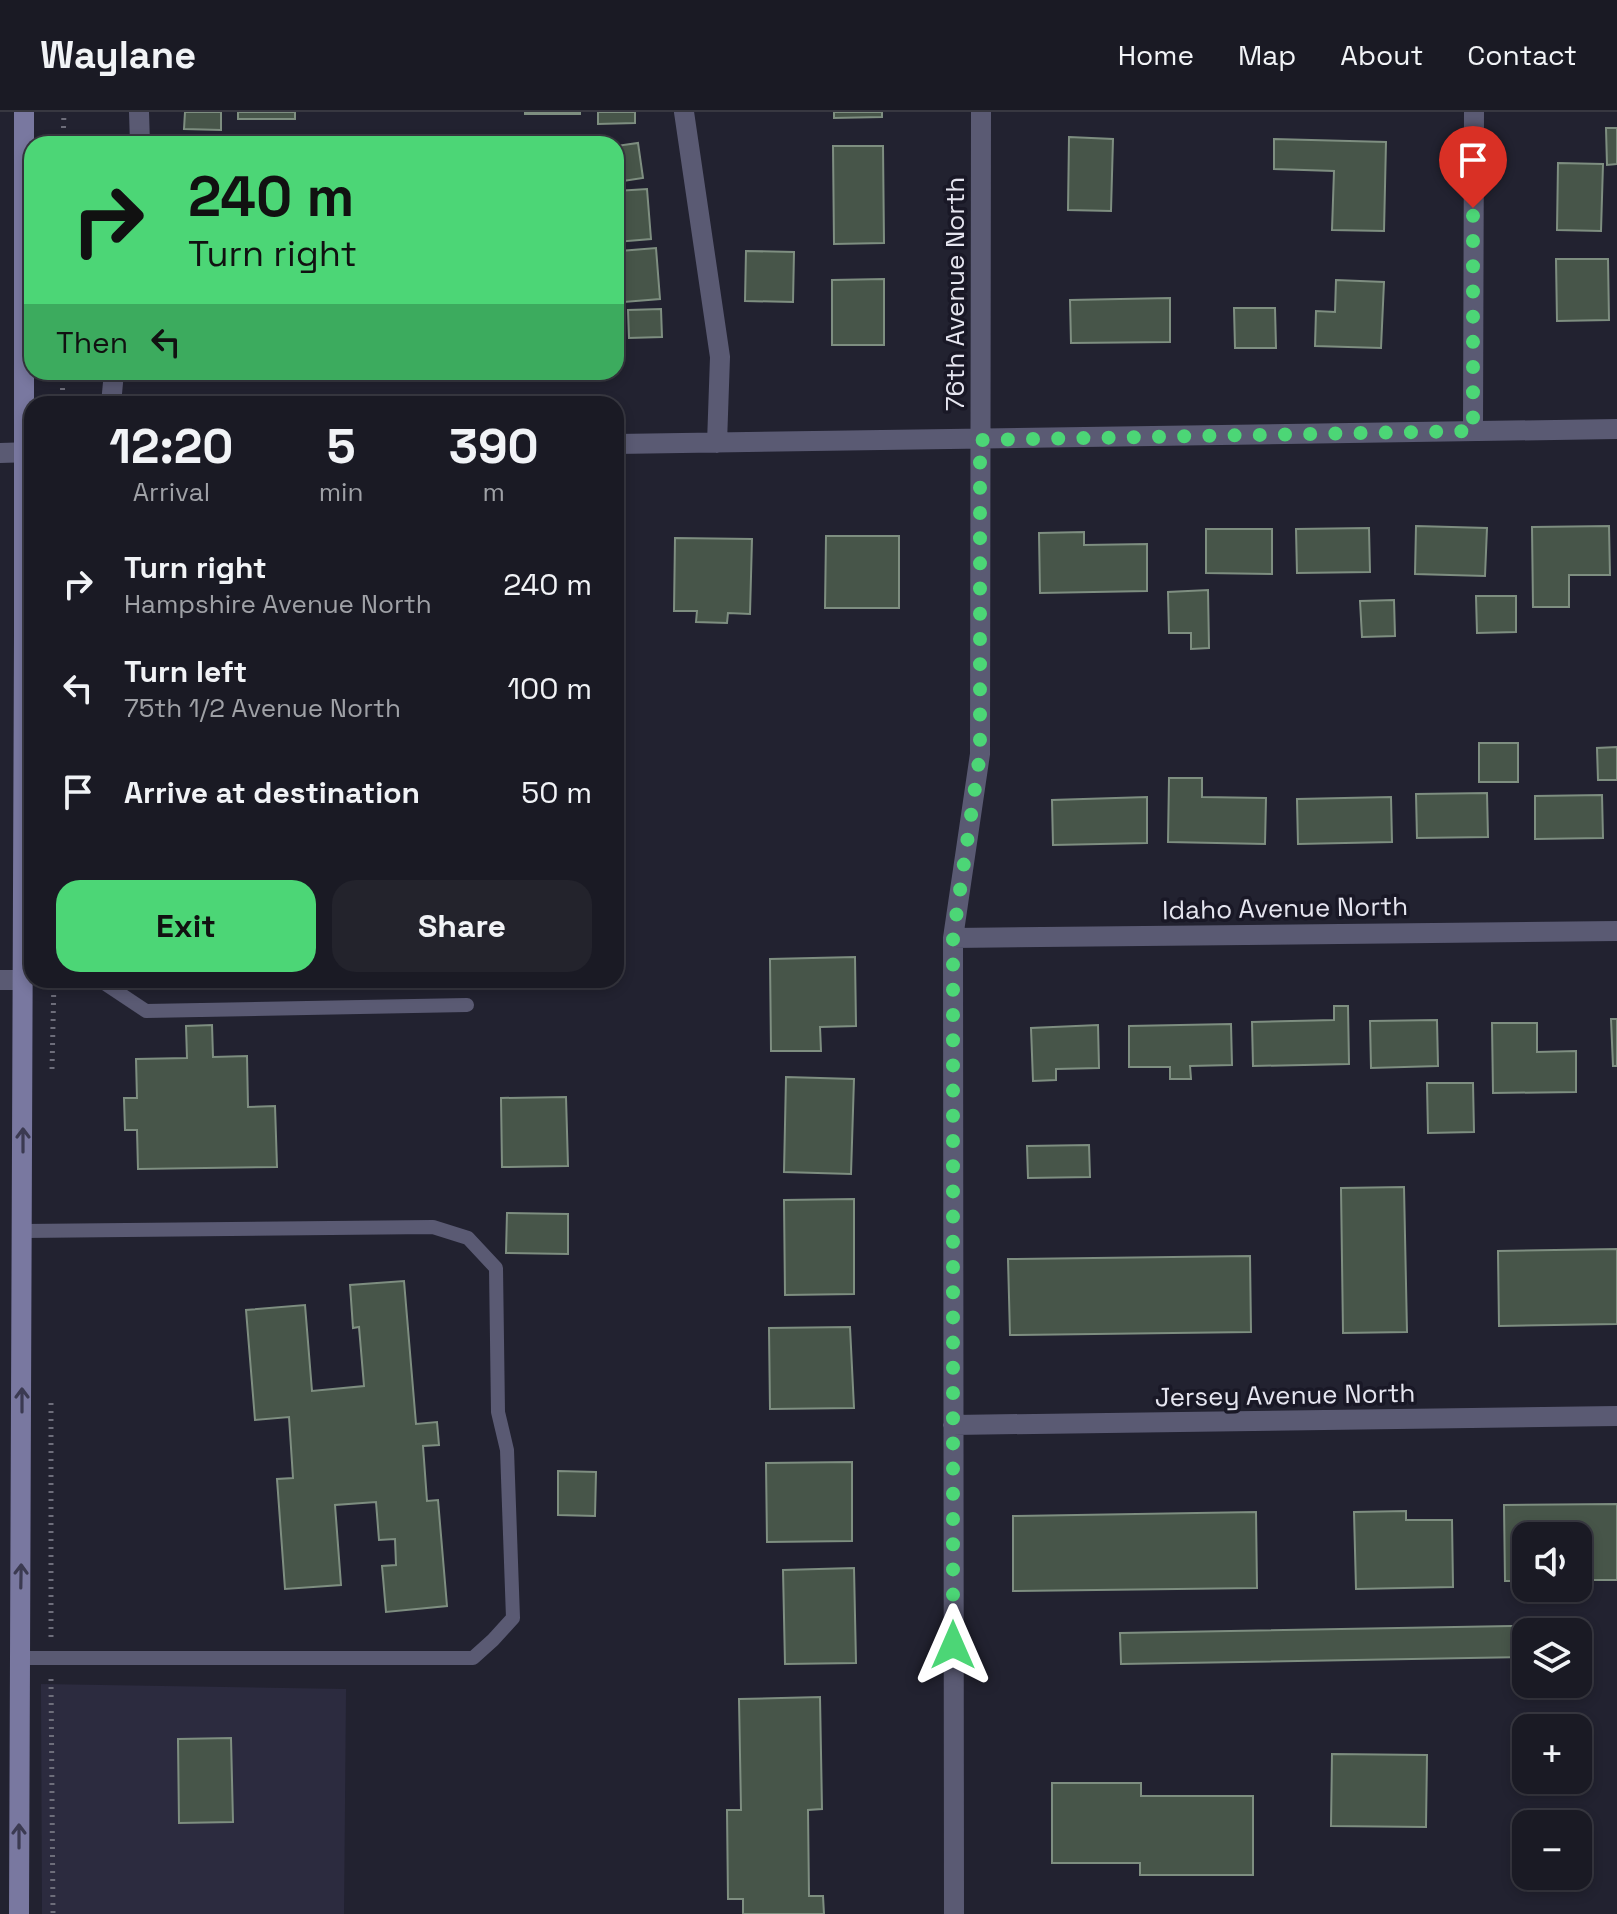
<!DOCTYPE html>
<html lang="en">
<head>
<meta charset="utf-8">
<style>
	body { margin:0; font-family:"Space Grotesk",sans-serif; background:#23232c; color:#f1f3f6; height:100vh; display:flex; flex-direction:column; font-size:30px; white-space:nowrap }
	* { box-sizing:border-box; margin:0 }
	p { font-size:26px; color:#9fa1a6 }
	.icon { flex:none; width:44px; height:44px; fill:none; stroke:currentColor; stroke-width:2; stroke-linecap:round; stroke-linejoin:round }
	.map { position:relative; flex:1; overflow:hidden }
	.drawer { position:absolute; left:24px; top:284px; width:600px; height:592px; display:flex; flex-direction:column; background:#1a1a24; border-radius:24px; box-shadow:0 4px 12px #0003,0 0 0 2px #383841 }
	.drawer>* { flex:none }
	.top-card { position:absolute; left:24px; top:24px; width:600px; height:244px; border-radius:24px; box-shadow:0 4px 12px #0003,0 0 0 2px #383841; background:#4cd676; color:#111; overflow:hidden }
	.tools { position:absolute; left:1512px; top:1410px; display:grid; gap:16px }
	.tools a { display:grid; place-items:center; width:80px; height:80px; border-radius:16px; background:#1a1a24; box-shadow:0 4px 12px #0003,0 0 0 2px #383841; font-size:40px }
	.pin { position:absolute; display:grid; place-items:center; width:68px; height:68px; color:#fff; margin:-82px -34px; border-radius:50% 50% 50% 0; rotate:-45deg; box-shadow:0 0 8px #0007 }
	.pin .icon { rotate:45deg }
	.me { position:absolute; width:88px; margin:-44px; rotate:0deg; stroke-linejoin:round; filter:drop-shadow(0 0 6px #0008) }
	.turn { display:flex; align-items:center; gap:28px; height:168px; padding:0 32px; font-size:36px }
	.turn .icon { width:104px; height:104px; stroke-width:2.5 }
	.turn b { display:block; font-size:56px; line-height:68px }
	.then { display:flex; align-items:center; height:76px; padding:0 32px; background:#0003; gap:16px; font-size:30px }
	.eta { display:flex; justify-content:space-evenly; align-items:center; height:136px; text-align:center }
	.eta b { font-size:48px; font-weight:700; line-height:56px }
	.cta { display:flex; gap:16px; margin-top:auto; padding:16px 32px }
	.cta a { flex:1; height:92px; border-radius:24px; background:#4cd676; color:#111; font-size:32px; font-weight:700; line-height:92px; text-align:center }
	.cta a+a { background:#23232c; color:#f1f3f6 }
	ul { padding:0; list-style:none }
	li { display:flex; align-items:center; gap:24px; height:104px; padding:0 32px }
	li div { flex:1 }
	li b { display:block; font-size:30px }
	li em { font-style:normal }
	header { display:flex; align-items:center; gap:48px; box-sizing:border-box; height:112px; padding:0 40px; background:#1a1a24; border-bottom:2px solid #383841 }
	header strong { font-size:38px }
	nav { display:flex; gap:44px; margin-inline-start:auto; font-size:28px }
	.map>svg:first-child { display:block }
	.built { fill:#2c2b3f }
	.building { fill:#475549; stroke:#7e8e80; stroke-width:2 }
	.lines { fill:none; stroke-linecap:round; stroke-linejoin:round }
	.path { stroke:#6d6d7a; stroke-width:5; stroke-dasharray:2 6; stroke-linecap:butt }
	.service { stroke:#5a5a73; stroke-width:14 }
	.minor { stroke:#5a5a73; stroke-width:20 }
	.secondary { stroke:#7978a0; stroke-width:20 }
	.oneway { stroke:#3b3a51 }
	.route { stroke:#4cd676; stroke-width:14; stroke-dasharray:0 25.2 }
	.labels { text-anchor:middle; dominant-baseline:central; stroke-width:7; stroke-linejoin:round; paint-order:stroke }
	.street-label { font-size:26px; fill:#e5e5ef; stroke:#191826 }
</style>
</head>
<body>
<header>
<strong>Waylane</strong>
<nav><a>Home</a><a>Map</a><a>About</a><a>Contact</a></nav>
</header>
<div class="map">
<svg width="1617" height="1802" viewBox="0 0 1617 1802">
	<rect width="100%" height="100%" fill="#222230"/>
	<path class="built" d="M41,1572L346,1577L344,1802H42Z"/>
	<path class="building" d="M185,0H221V18L184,17Z
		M238,0H295V7H238Z
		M525,0H580V2H525Z
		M598,0H635V11L598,12Z
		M834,0H882V5L834,6Z
		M1606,16H1617V52L1607,53Z
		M1069,25L1113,27L1111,99L1068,98Z
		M1274,27L1386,30L1384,119L1332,118L1334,59L1274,57Z
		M638,31L643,66L616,70V34Z
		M833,34H883L884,131L834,132Z
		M1558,51L1603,52L1601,119L1557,118Z
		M647,77L651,127L616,130V79Z
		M656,136L660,187L624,190L620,139Z
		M746,139L794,140L793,190L745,189Z
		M1556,147H1608L1609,208L1557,209Z
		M884,167V233H832V168Z
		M1336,168L1384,170L1381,236L1315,234L1316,199L1335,200Z
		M1170,186V230L1071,231L1070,188Z
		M1234,196H1275L1276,236H1235Z
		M661,197L662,225L629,226L628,198Z
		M1416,414L1487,416L1485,464L1415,462Z
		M1609,414L1610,463H1569V495H1533L1532,415Z
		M1369,416L1370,460L1297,461L1296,417Z
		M1206,417H1272V462L1206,461Z
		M1084,420V433L1147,432V479L1040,481L1039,421Z
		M826,424H899V496H825Z
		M675,426L752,427L750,502L728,501L727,511L696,510L697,499H674Z
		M1208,478L1209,536L1191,537V521H1169L1168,480Z
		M1476,484H1516V520L1477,521Z
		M1394,488L1395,524L1362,525L1360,489Z
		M1479,631H1518V670H1479Z
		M1617,635V668H1598L1597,636Z
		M1169,666H1202V685L1266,686L1265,732L1168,730Z
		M1487,681L1488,725L1417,726L1416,682Z
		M1602,683L1603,726L1535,727V684Z
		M1147,685V731L1053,733L1052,688Z
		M1391,685L1392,730L1298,732L1297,687Z
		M855,845L856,914L820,915L821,939H771L770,847Z
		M1334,894H1348L1349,952L1253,954L1252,910L1334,908Z
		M1611,907H1617V954H1613Z
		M1437,908L1438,954L1371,956L1370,909Z
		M1492,911H1537V940L1576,939V980L1493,981Z
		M1231,912L1232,953L1190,954L1191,967H1170V955H1129V914Z
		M212,913L213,945L247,944L248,995L275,994L277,1055L138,1057L137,1018H125L124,986H137L136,947L187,946L186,914Z
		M1098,913L1099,956L1056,957V968L1033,969L1031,916Z
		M786,965L854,967L851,1062L784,1060Z
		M1427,971H1473L1474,1020L1428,1021Z
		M566,985L568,1054L502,1055L501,986Z
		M1089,1033L1090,1065L1028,1066L1027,1034Z
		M1404,1075L1407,1220L1343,1221L1341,1076Z
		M854,1087V1182L785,1183L784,1088Z
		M507,1101L568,1102V1142L506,1141Z
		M1617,1137V1212L1499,1214L1498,1139Z
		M1250,1144L1251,1220L1010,1223L1008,1147Z
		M404,1169L416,1312L437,1310L439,1333L423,1334L427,1389L438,1388L447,1494L386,1500L382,1454L396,1453L395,1427L379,1428L376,1390L335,1393L341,1473L285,1477L277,1367L293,1366L289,1305L255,1308L246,1198L305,1193L312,1279L364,1274L359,1215L353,1216L350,1173Z
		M850,1215L854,1296L770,1297L769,1216Z
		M852,1350V1429L767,1430L766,1351Z
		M558,1359L596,1360L595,1404L558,1403Z
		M1617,1392V1468H1578V1424H1526V1469H1505L1504,1393Z
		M1406,1399V1408H1452L1453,1475L1356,1477L1354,1400Z
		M1256,1400L1257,1476L1013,1479V1404Z
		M854,1456L856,1551L785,1552L783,1458Z
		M1569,1513V1520H1526V1545L1121,1552L1120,1521Z
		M820,1585L822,1697L808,1698L809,1784H823L824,1802H743V1787H728L727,1698H741L739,1587Z
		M231,1626L233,1710L179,1711L178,1627Z
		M1332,1642L1427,1643L1426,1715L1331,1714Z
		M1052,1671H1141V1684H1253V1763H1140V1751H1052Z"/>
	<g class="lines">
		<path class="path" d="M63,32L64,0
			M62,260L63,292
			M52,957L54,868
			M51,1291V1525
			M51,1567L53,1802"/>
		<path class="service" d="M104,871L146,899L467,893
			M20,1546H473L493,1528L513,1506L507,1338L498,1300L496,1156L468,1126L433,1115L23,1119"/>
		<path class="minor" d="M139,0L140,32
			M684,0L720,245L717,331
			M111,292L114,260
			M1473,319L1474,0
			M616,332L1617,317
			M0,341L32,340
			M953,826L1617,819
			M0,868H22
			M953,1313L1617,1304
			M954,1802L953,826L980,642L981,0"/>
		<path class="secondary" d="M19,1802L24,522V0"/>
	</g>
	<defs><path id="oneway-shaft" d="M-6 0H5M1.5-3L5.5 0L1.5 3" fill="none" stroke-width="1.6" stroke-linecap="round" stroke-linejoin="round" transform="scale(2)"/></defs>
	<g class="oneway">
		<use href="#oneway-shaft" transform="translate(23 1028) rotate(-90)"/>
		<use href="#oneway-shaft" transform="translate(22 1288) rotate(-90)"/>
		<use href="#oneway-shaft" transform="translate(21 1464) rotate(-89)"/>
		<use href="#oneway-shaft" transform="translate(19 1724) rotate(-90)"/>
	</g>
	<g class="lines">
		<path class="route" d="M953,1533V826L980,642V328L1473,319V96"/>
	</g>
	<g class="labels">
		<g class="street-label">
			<text transform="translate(955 182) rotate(-90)">76th Avenue North</text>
			<text transform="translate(1285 796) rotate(-1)">Idaho Avenue North</text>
			<text transform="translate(1285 1283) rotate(-1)">Jersey Avenue North</text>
		</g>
	</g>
</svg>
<div class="tools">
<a><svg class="icon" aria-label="sound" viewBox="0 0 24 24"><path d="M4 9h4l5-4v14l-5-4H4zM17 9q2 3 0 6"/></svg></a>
<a><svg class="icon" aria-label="layers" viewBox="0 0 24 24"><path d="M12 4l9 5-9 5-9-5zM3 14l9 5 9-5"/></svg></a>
<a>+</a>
<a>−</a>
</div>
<div class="pin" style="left:1473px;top:96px;background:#d93025"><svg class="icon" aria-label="arrive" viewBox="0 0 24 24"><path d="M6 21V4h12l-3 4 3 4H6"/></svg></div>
<svg class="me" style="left:953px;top:1533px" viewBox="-20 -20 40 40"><path d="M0-17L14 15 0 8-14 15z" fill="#4cd676" stroke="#fff" stroke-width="4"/></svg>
<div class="top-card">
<div class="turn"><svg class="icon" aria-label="right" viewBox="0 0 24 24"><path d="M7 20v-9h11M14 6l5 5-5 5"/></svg><div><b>240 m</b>Turn right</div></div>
<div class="then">Then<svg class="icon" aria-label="left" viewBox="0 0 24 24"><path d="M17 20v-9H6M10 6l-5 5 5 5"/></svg></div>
</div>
<section class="drawer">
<div class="eta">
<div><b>12:20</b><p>Arrival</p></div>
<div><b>5</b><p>min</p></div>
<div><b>390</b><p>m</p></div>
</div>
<ul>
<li><svg class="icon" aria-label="right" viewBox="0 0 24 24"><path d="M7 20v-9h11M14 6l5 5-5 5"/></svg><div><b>Turn right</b><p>Hampshire Avenue North</p></div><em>240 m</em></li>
<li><svg class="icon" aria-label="left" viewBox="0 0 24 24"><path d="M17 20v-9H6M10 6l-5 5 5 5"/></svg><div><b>Turn left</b><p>75th 1/2 Avenue North</p></div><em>100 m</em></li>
<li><svg class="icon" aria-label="arrive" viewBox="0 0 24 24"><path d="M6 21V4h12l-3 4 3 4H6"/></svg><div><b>Arrive at destination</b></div><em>50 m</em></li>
</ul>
<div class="cta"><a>Exit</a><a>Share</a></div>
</section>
</div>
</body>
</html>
